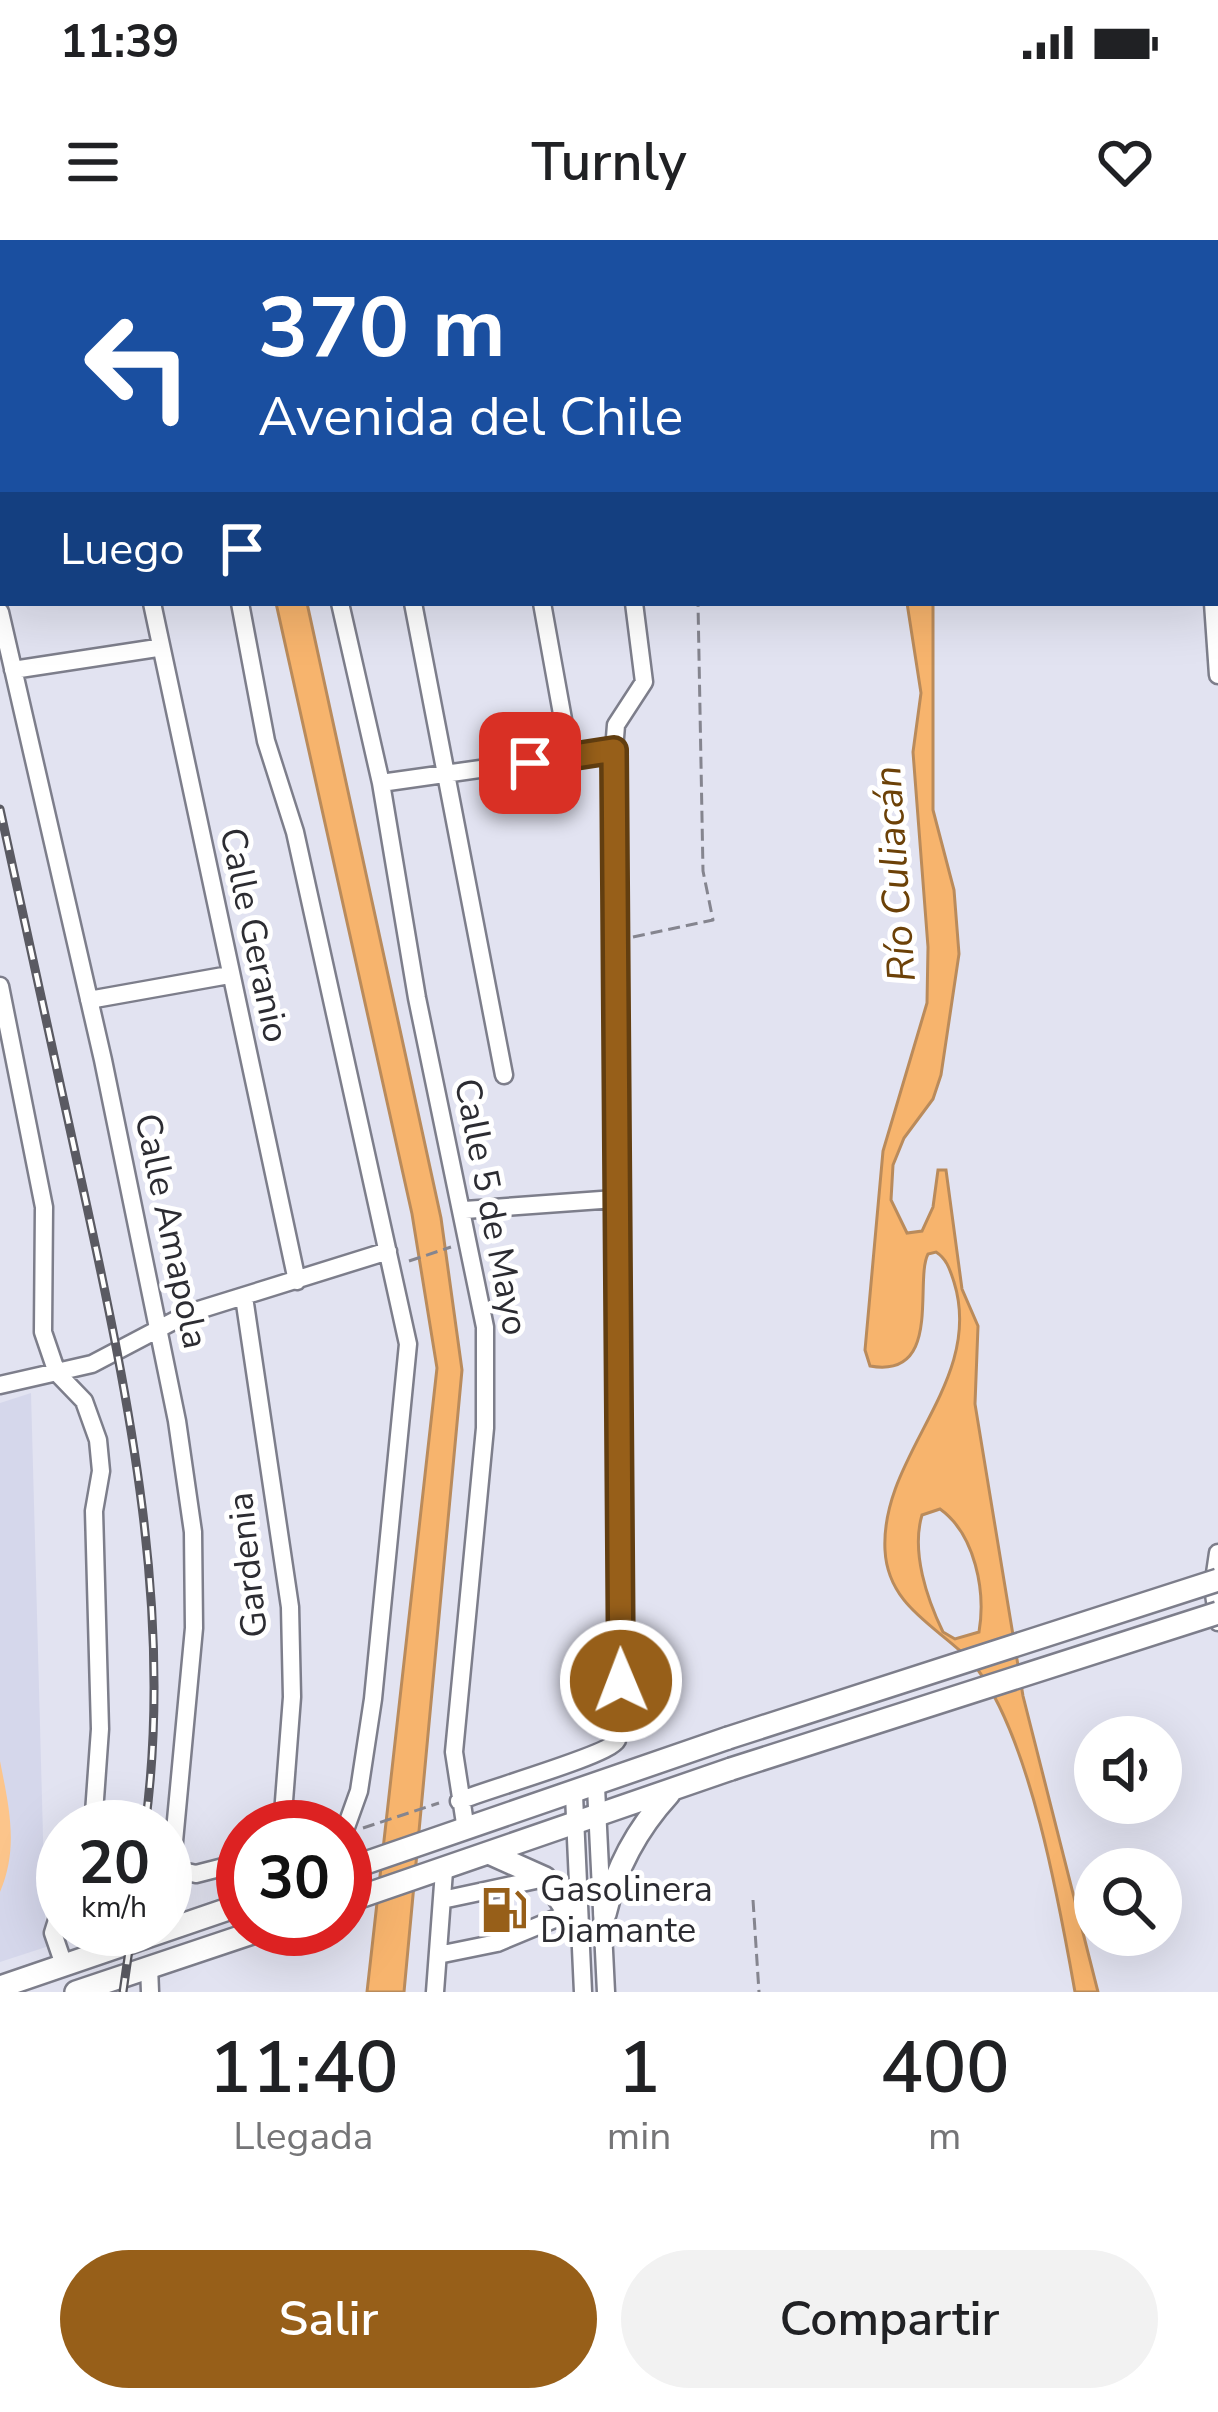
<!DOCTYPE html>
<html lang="es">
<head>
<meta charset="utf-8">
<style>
	body { margin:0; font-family:"Nunito Sans",sans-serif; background:#f2f2f2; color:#202124; height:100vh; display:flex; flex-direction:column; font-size:45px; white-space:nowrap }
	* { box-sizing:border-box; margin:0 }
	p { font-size:39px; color:#757577 }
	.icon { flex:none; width:66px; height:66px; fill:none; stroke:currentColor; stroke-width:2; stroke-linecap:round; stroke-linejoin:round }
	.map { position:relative; height:1752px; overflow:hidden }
	.drawer { display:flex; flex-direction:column; background:#fff; flex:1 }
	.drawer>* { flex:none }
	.top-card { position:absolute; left:0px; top:0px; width:1218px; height:366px; box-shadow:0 12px 48px #0002; background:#1a4fa0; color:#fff; overflow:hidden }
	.fabs { position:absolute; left:1074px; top:1476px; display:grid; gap:24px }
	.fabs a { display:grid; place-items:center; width:108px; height:108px; border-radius:50%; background:#fff; box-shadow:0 12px 48px #0002; font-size:60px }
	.speed { position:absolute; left:36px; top:1560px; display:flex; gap:24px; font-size:60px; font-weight:700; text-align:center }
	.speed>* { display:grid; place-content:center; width:156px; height:156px; border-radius:50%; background:#fff; box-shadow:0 12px 48px #0002; line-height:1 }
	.speed small { font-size:30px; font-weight:400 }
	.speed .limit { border:18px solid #d22; background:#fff; color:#111 }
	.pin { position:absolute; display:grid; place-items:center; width:102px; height:102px; color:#fff; margin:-51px; border-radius:24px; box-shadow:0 6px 18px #0006 }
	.me { position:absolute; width:132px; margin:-66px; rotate:359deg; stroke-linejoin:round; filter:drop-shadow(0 0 9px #0008) }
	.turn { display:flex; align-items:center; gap:42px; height:252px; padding:0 60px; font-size:54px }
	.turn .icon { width:156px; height:156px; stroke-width:2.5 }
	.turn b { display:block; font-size:84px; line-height:102px }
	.then { display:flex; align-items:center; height:114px; padding:0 60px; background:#0003; gap:24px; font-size:45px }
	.eta { display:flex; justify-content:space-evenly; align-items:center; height:204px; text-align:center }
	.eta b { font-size:72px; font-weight:600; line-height:84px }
	.action { display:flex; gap:24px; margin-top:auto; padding:24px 60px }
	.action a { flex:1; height:138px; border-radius:72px; background:#975f19; color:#fff; font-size:48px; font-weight:600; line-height:138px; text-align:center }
	.action a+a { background:#f2f2f2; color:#202124 }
	.status { display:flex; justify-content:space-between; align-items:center; height:84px; padding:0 60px; background:#fff; direction:ltr }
	.status svg { height:33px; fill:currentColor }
	header { display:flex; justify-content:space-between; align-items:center; height:156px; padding:0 60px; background:#fff; font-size:54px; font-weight:600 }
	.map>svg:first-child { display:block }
	.built { fill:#d5d7eb }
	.green { fill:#fcc58b }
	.water { fill:#f7b46d; stroke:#ba8b5b; stroke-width:3; fill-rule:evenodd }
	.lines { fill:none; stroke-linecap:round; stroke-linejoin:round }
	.minor-casing { stroke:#7d7e8b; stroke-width:21 }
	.major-casing { stroke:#7d7e8b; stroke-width:26 }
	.path { stroke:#85858f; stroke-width:3; stroke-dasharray:12 6; stroke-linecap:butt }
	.minor { stroke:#fff; stroke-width:16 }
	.major { stroke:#fff; stroke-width:21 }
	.rail-casing { stroke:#5a5a62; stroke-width:9 }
	.rail { stroke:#fff; stroke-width:4.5; stroke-dasharray:14; stroke-linecap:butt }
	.major-bridge-casing { stroke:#7d7e8b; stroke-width:26; stroke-linecap:butt }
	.major-bridge { stroke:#fff; stroke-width:21 }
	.route-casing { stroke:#623e10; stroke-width:30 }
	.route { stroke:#975f19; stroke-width:21 }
	.labels { text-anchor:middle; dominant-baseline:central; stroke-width:10; stroke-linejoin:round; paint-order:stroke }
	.street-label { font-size:36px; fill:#2c2c32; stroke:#fff }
	.poi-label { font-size:36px; fill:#2c2c32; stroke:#fff; text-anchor:start }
	.water-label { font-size:39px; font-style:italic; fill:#6c4107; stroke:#fff }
</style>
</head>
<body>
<div class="status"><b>11:39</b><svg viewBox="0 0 49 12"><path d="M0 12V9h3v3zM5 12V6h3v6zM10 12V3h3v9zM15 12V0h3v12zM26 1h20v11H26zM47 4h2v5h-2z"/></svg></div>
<header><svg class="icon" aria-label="menu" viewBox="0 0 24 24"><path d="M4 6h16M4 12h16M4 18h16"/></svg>Turnly<svg class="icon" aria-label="heart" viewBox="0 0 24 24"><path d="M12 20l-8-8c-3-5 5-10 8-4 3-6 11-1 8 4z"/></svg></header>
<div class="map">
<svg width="1218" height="1752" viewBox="0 0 1218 1752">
	<rect width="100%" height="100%" fill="#e2e3f1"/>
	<path class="built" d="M31,1153L46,1707L0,1722V1163Z"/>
	<path class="green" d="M0,1521C9,1567 19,1607 0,1652Z"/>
	<path class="water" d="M276,363H307L441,978L462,1130L404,1752H367L437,1128L412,974Z
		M907,363H933V570L954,650L959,714L941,835L933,859L904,898L893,925L891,960L907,993L922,991L933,967L938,930H946L962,1049L978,1086L975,1164L1023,1456L1098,1752H1075C1059,1662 1031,1503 978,1430C948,1390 888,1372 885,1310C880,1214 985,1142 954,1042C950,1030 947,1019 936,1012L928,1014C914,1041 943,1139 870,1126L865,1110L883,911L927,763L928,707L913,512L921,453ZM940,1269C975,1294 986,1351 979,1392L955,1399L943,1392C927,1359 911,1312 922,1275Z"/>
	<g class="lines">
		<defs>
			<path id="minor" d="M109,0V3
				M254,0V3
				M342,0V3
				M471,0L472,3
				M590,0V3
				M1174,0L1175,3
				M367,3L388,0
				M152,363L297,1041
				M240,363L266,501L295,592L408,1104L373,1459L359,1551L345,1590
				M340,363L381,543L417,758L485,1087V1188L454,1512L466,1590
				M413,363L504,835
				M542,363L570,518
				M1213,363L1218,435
				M0,372L103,820L177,1181L193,1292L194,1388L172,1623L178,1630L196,1634L243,1622
				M13,430L157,408
				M381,543L614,510
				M0,746L44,967L43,1092L57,1133L84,1161L98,1200L101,1231L94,1271L100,1489L93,1587
				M89,760L229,735
				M465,970L615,959
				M244,1057L290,1367L292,1457L282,1587
				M0,1145L92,1124L189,1073L388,1011
				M1218,1313L1213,1347L1218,1382
				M596,1547L606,1752
				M574,1555L583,1752
				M459,1561C487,1549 610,1515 617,1500L620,1119L614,510L616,485L644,442L634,363
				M442,1660L545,1638
				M63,1661L53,1693L64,1725
				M438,1715L497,1703L569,1673
				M149,1726L150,1752
				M435,1752L444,1631"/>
			<path id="major" d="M491,1614L545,1638L581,1691
				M345,1630L728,1498
				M345,1662L731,1529
				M605,1674C616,1627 637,1589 669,1554
				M0,1747L243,1664
				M76,1752L264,1689"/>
		</defs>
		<use href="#minor" class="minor-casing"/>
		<use href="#major" class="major-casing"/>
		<path class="path" d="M164,0V3
			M681,0L682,3
			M633,697L713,680L703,631L698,363
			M409,1021L451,1007
			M363,1588L439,1563
			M753,1660L759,1752
			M281,1693L293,1689"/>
		<use href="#minor" class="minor"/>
		<use href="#major" class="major"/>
		<defs>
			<path id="rail" d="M0,569C28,697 56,825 84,953C129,1160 174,1375 145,1587
				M123,1752L132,1689"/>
		</defs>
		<use href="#rail" class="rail-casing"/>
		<use href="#rail" class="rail"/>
		<defs>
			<path id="major-bridge" d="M728,1498L1218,1340
				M731,1529L1218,1373"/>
		</defs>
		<use href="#major-bridge" class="major-bridge-casing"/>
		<use href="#major-bridge" class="major-bridge"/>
	</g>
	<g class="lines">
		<defs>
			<path id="route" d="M530,523L614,510L621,1441"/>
		</defs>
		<use href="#route" class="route-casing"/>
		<use href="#route" class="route"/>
	</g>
	<defs>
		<symbol id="fuel-bare" viewBox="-9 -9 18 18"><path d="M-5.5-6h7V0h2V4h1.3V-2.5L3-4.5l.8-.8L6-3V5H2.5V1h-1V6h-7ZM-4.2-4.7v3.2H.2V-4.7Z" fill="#975f19" stroke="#fff" stroke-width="2.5" paint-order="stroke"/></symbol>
	</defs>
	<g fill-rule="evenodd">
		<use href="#fuel-bare" x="471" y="1637" width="66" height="66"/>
	</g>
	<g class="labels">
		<g class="street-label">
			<text transform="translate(254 695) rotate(78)">Calle Geranio</text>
			<text transform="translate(491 967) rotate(79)">Calle 5 de Mayo</text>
			<text transform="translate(171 991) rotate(78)">Calle Amapola</text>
			<text transform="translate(248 1325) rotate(-96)">Gardenia</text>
		</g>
		<g class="poi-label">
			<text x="540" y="1649">Gasolinera<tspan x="540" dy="41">Diamante</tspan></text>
		</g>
		<g class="water-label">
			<text transform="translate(895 634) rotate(-94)">Río Culiacán</text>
		</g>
	</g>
</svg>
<div class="fabs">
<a><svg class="icon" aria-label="sound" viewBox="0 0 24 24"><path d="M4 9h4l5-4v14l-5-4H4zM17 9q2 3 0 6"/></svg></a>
<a><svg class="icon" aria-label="search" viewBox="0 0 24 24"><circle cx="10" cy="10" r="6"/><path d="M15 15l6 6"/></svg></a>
</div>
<div class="speed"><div>20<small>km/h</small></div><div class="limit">30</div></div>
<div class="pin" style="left:530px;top:523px;background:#d93025"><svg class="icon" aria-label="arrive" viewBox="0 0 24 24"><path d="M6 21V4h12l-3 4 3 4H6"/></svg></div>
<svg class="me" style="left:621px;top:1441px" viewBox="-20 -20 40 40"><circle r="17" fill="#975f19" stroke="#fff" stroke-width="3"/><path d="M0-11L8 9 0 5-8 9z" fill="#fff"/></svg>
<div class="top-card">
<div class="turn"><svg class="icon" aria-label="left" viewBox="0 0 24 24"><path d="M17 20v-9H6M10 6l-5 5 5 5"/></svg><div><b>370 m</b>Avenida del Chile</div></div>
<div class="then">Luego<svg class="icon" aria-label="arrive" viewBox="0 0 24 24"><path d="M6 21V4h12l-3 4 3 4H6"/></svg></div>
</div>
</div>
<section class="drawer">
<div class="eta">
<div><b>11:40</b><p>Llegada</p></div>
<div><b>1</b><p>min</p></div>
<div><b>400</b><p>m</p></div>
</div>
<div class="action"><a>Salir</a><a>Compartir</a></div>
</section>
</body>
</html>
